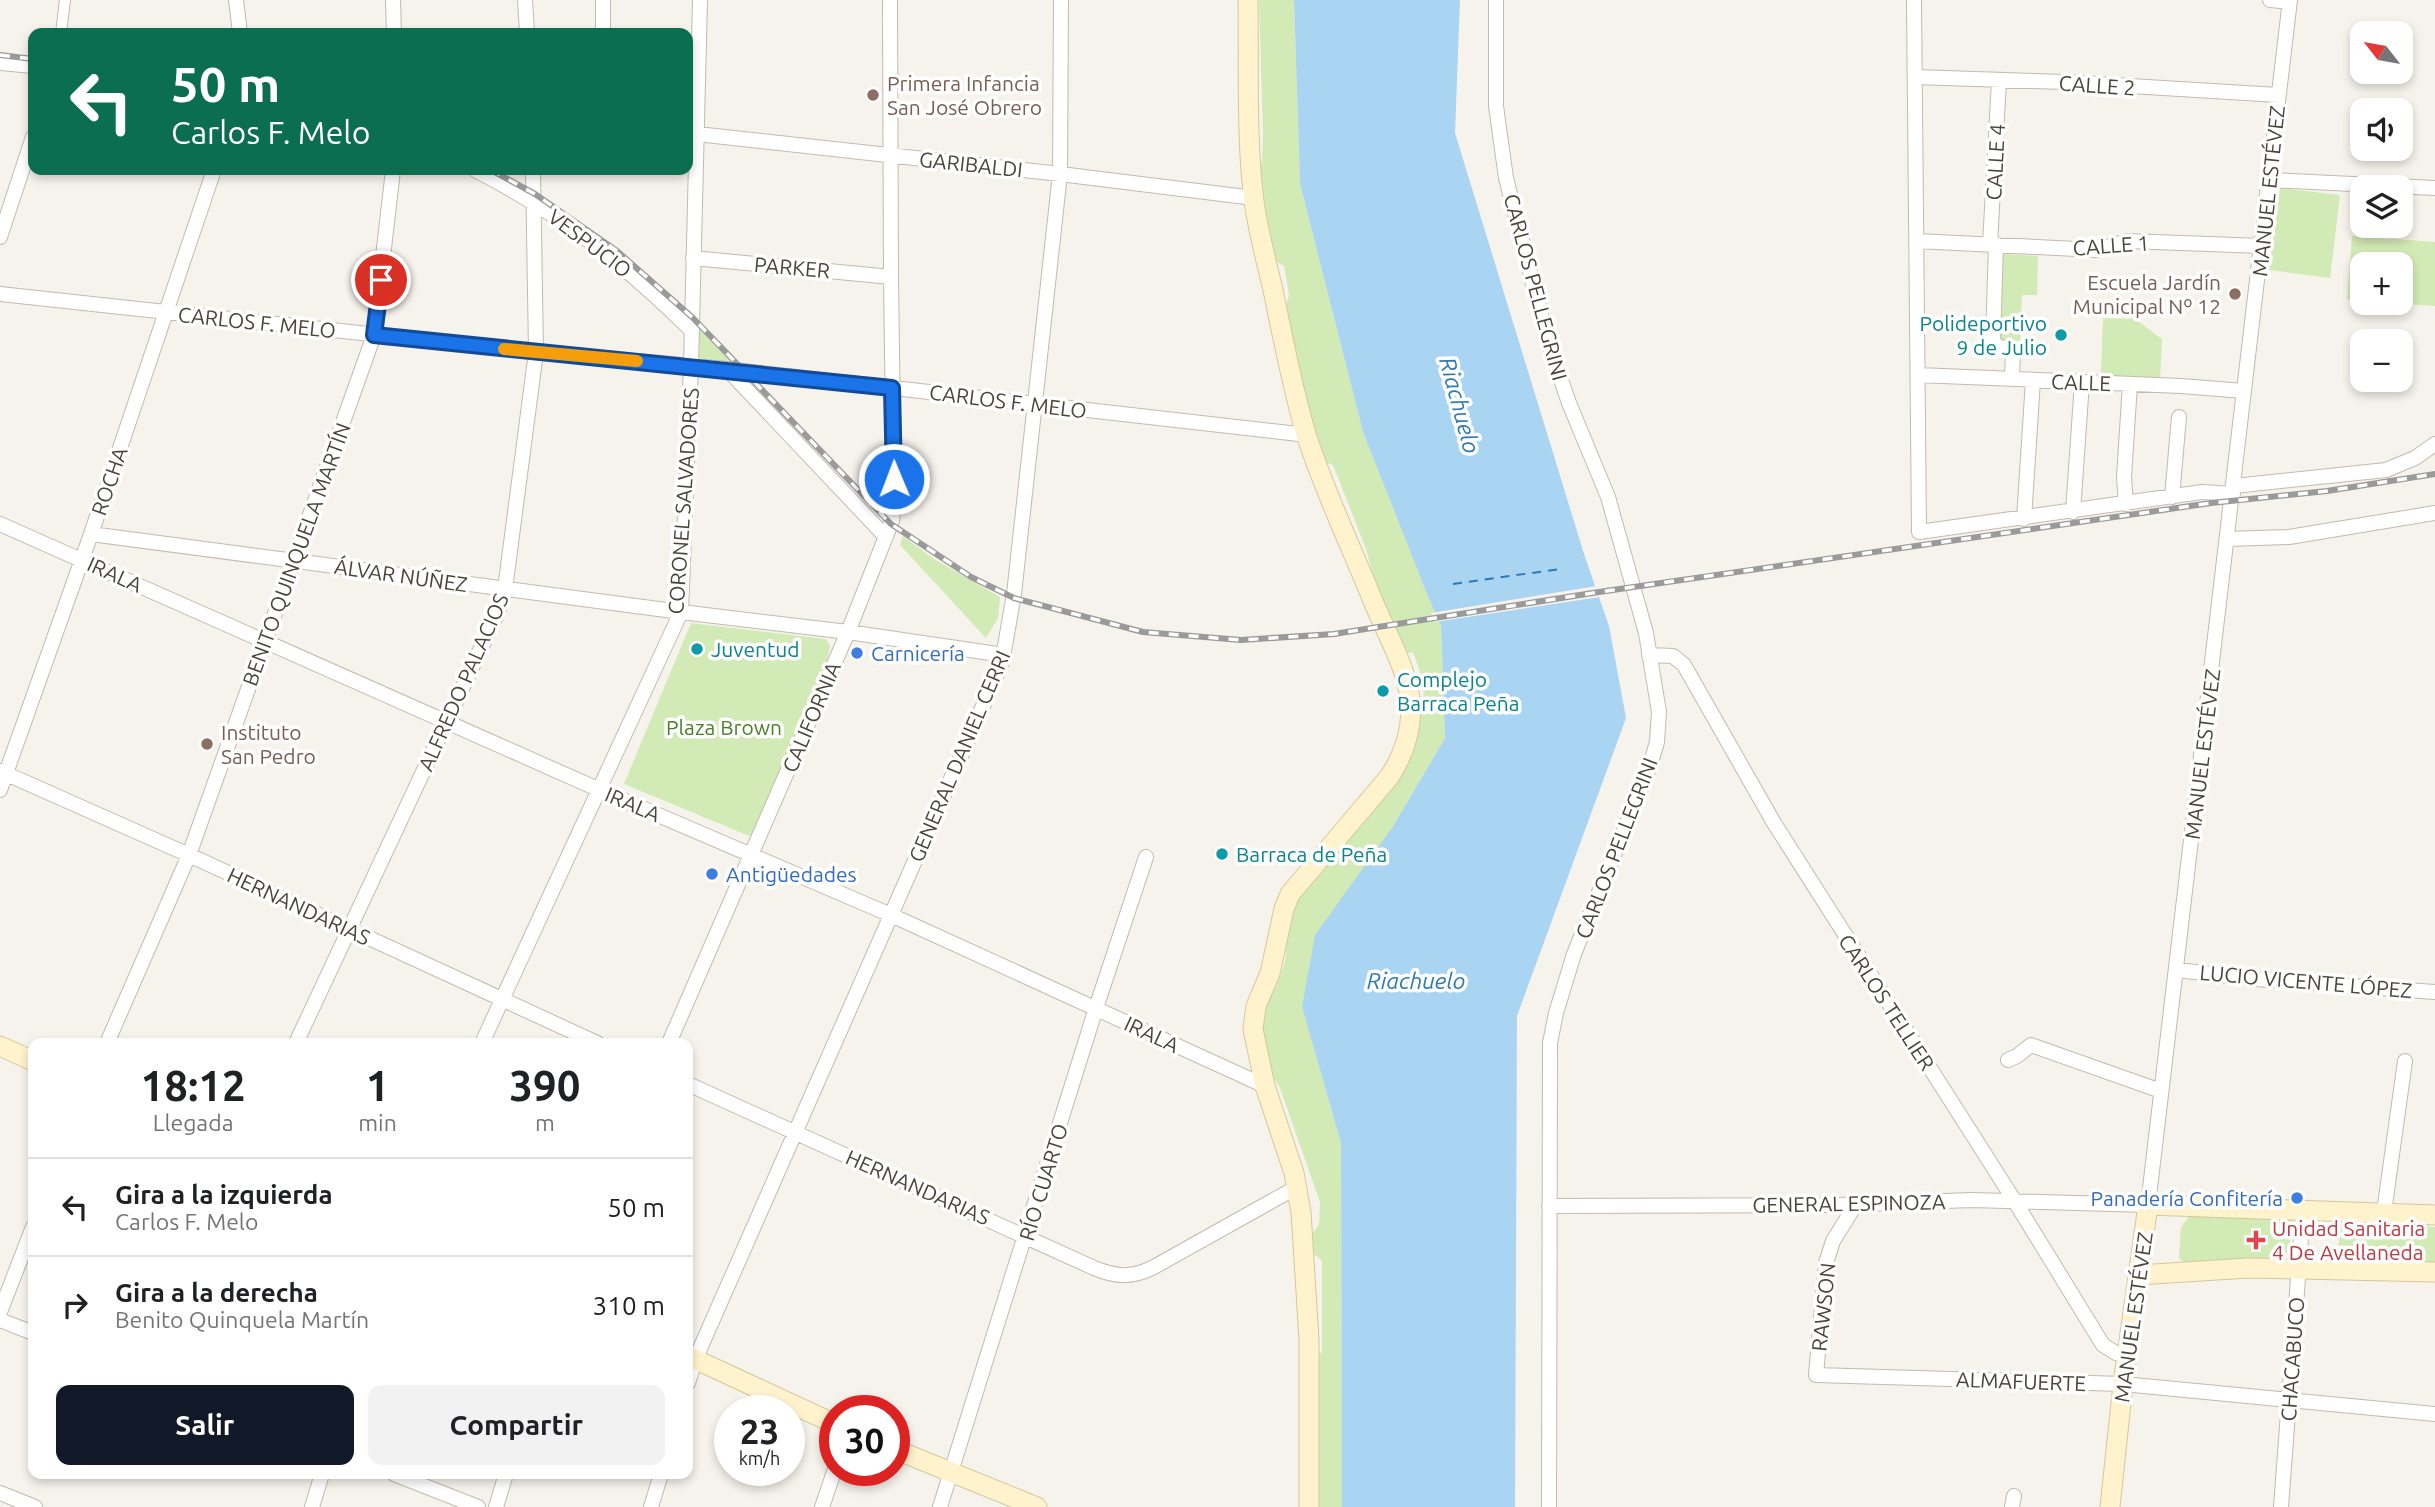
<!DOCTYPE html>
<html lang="es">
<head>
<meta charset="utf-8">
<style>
	body { margin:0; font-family:Ubuntu,sans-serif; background:#f2f2f2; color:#202124; height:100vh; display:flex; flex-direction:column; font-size:26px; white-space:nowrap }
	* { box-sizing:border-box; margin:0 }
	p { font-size:23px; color:#757577 }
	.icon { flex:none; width:38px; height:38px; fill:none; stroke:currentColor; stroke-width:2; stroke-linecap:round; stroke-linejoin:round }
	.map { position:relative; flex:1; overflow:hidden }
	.details { position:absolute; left:28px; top:1038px; width:665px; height:441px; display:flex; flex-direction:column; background:#fff; border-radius:14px; box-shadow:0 4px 10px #0003 }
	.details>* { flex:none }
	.top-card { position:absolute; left:28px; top:28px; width:665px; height:147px; border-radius:14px; box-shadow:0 4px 10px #0003; background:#0b6e4f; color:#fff; overflow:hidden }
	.needle { width:46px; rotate:301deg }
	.buttons { position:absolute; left:2350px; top:21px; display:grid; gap:14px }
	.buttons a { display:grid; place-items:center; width:63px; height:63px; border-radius:14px; background:#fff; box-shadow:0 4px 10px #0003; font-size:35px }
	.speed { position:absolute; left:714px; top:1395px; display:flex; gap:14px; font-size:35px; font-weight:700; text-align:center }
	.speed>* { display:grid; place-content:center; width:91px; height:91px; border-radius:50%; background:#fff; box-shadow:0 4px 10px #0003; line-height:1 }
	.speed small { font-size:18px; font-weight:400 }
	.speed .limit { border:10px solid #d22; background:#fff; color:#111 }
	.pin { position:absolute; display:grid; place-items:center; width:60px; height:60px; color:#fff; margin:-30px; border:4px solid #fff; border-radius:50%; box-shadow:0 2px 7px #0007 }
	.me { position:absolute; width:77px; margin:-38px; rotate:359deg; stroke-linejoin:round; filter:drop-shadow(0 0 5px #0008) }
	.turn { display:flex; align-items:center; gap:24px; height:147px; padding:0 28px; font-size:32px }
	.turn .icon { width:91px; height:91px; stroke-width:2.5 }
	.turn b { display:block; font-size:49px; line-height:60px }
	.eta { display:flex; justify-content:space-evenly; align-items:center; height:119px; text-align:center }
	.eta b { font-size:42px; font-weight:600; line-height:49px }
	.primary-button { display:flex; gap:14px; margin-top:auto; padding:14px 28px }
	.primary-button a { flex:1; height:80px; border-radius:14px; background:#111827; color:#fff; font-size:28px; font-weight:600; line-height:80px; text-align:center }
	.primary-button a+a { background:#f2f2f2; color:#202124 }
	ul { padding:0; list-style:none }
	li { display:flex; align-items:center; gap:21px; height:98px; padding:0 28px; border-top:2px solid #e0e0e0 }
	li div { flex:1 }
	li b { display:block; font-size:26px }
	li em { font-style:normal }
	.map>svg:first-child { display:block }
	.green { fill:#d2eab5 }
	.water { fill:#a9d4f2 }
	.pier { fill:#f6f3ec }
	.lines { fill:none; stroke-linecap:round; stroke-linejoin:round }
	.ferry { stroke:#2e7ab2; stroke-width:2; stroke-dasharray:9 7; stroke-linecap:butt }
	.pedestrian-casing { stroke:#c2bbae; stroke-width:12 }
	.minor-casing { stroke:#c2bbae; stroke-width:16 }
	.secondary-casing { stroke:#d6c79b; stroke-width:21 }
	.pedestrian { stroke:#fff; stroke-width:10 }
	.minor { stroke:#fff; stroke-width:14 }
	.secondary { stroke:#fff3cd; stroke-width:19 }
	.rail-casing { stroke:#9a9a9a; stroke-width:6 }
	.rail { stroke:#fff; stroke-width:3.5; stroke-dasharray:10; stroke-linecap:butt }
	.route-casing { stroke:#114b97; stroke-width:18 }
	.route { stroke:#1a73e8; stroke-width:12 }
	.slow { stroke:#f59e0b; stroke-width:12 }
	.education-dot { fill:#8d6e63; stroke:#fff; stroke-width:2.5 }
	.culture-dot { fill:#0f9aa8; stroke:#fff; stroke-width:2.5 }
	.shop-dot { fill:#3f7fe0; stroke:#fff; stroke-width:2.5 }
	.health-dot { fill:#e0444e; stroke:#fff; stroke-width:2.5 }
	.labels { text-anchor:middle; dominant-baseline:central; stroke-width:7; stroke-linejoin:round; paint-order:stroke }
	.education-label { font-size:21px; fill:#785e54; stroke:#fff; text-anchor:start }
	.street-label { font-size:21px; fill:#4b4439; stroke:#fff }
	.culture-label { font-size:21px; fill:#0d838f; stroke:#fff; text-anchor:start }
	.shop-label { font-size:21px; fill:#366cbe; stroke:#fff; text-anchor:start }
	.park-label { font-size:21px; fill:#4a7f2a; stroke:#fff }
	.health-label { font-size:21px; fill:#be3a42; stroke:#fff; text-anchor:start }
	.water-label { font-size:23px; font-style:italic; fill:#2e7ab2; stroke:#fff }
</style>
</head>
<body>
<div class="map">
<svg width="2435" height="1507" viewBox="0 0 2435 1507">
	<rect width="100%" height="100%" fill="#f6f3ec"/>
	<path class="green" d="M1259,0H1294L1300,185L1363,432L1427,594L1441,626L1445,738L1392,828L1302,1007L1341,1143L1342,1507H1316V1353H1322V1261L1313,1253L1310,1236L1319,1225L1320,1202L1280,1088L1264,1063L1258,1036L1270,988L1275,989C1280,975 1289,958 1285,943L1296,900L1377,807L1395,778L1417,707H1424L1423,681L1413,652L1408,653L1379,597L1366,549L1333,465L1323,461L1311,426L1285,311L1289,294L1284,266L1275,261L1256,170L1262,162L1263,136Z
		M2280,188L2340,195L2330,278L2269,270Z
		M2352,236L2435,242V306L2392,303H2401V264H2362V301L2347,299Z
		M2003,254L2038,256L2037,295H2022L2020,344L1999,343Z
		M692,317L747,372L691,366Z
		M2103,318L2135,319L2162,339L2160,379L2101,376Z
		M903,536L934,559L1000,597L998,618L986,638L900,545Z
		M691,623L826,639L830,646L826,664L754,838L624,784Z
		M2191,1214L2290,1217L2293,1221L2288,1255L2193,1268L2184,1264L2179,1257L2181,1227Z
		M2340,1223L2435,1227V1267L2338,1262Z"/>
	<path class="water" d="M1294,0H1460L1455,133L1584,554L1609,626L1626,718L1517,1016L1515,1507H1342L1341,1143L1302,1007L1315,935L1392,828L1445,738L1441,626L1427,594L1363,432L1300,184Z"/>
	<path class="pier" d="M1597,586L1600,597L1435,622L1431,613Z"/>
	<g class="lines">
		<path class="ferry" d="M1453,584L1560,569"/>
		<defs>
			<path id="pedestrian" d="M61,33L65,0"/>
			<path id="minor" d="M236,0L240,33
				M393,0L394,33
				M525,0L527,33
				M603,0V33
				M1496,0V106L1506,178L1548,342L1569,403L1608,497L1646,633L1659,712L1657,742L1650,766L1574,954L1556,1013L1550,1043L1549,1507
				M1914,0L1919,532L2202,492L2233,494
				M2270,0L2290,2
				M0,63L33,66
				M1916,77L2065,82L2278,95
				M688,133L1060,174L1254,198
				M475,170C561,214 624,264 692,331
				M2270,180L2435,188
				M0,237L33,137
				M1917,241L2096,250L2128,241L2262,246
				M1990,244L1999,80
				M1996,244L1993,341L1999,347L2013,349L2012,378
				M693,258L891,277
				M0,294L536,352L727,369L1307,435
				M727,369L886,537
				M1918,375L2181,386L2244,391
				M2234,486L2386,470L2415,458L2435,444
				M2172,497L2179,417
				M2126,504L2124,477L2130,384
				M2073,512L2082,382
				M2024,519L2033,380
				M0,524L600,790L891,915L1265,1086
				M91,534L681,612L848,632L1004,655
				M2227,539L2289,537L2435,513
				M1649,655L1673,656L1684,665L1774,823L2014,1200L2103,1345L2116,1353L2127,1355
				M0,771L189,855L597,1043
				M0,790L91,534L214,170
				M2177,970L2256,979L2435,992
				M107,1043L189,855L374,335L393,170
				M296,1043L498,612L505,589L536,352L533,170
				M482,1043L681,612L691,366L700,0
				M669,1043L848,632L892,521L894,502L891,277L890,0
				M2008,1060L2017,1056L2031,1045L2161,1091
				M688,1084L1094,1268C1116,1277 1131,1278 1152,1268L1297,1187
				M1856,1204L1833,1241L1826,1263L1816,1375L2123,1384L2435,1414
				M1549,1206L1838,1205L1971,1200L2148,1205L2290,0
				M2384,1212L2405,1061
				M0,1312L33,1227
				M0,1320L33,1333
				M688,1383L695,1360L1002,663L1014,594L1060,174L1061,0
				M394,1474L478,1507
				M0,1493L35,1507
				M312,1507L322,1474
				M496,1507L506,1474
				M651,1507L661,1474
				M822,1507L835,1469
				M940,1507L1096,1008L1146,857
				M2012,1507L2014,1496
				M2281,1507L2303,1211"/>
			<path id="secondary" d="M1248,0C1249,65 1246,138 1254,201C1258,231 1266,260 1273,290C1283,338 1292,387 1306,434C1324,491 1351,546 1373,601C1400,665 1433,707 1390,776L1290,894L1284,909L1270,973L1256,1006L1253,1029L1265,1086L1294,1173L1301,1212L1309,1339V1507
				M0,1046L33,1061
				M2138,1275L2248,1268L2435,1272
				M688,1356L835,1424
				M894,1449L1037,1507
				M2110,1507L2123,1384L2148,1205L2435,1215"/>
		</defs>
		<use href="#pedestrian" class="pedestrian-casing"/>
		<use href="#minor" class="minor-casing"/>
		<use href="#secondary" class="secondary-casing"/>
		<use href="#pedestrian" class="pedestrian"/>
		<use href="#minor" class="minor"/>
		<use href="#secondary" class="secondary"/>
		<defs>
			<path id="rail" d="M0,55L33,59
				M491,170L535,194L617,251L692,317L891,524L971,577L1014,598L1143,632L1241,640L1334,634L1599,592L2211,503L2327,491L2435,474"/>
		</defs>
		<use href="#rail" class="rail-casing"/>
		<use href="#rail" class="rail"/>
	</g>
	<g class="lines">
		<defs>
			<path id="route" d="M381,280L374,335L892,388L894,479"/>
		</defs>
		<use href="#route" class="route-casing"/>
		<use href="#route" class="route"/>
		<path class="slow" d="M504,349L637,361"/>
	</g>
	<g class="education-dot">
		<circle cx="873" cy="95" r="7"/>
		<circle cx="2235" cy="294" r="7"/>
		<circle cx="207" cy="744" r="7"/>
	</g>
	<g class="culture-dot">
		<circle cx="2061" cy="335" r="7"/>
		<circle cx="697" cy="649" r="7"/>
		<circle cx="1383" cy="691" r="7"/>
		<circle cx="1222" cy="854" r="7"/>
	</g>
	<g class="shop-dot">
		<circle cx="857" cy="653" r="7"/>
		<circle cx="712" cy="874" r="7"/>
		<circle cx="2297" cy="1198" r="7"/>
	</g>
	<path class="health-dot" d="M2252.5 1229.5h7v7h7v7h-7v7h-7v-7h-7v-7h7z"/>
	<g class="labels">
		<g class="education-label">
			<text x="887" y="83">Primera Infancia<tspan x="887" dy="24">San José Obrero</tspan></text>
			<text x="2221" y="282" text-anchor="end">Escuela Jardín<tspan x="2221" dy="24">Municipal Nº 12</tspan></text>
			<text x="221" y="732">Instituto<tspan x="221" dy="24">San Pedro</tspan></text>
		</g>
		<g class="street-label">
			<text transform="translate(2097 85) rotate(4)">CALLE 2</text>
			<text transform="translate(1995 162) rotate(-87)">CALLE 4</text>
			<text transform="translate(971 164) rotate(6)">GARIBALDI</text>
			<text transform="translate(2268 191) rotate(-84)">MANUEL ESTÉVEZ</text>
			<text transform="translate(590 243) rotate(37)">VESPUCIO</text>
			<text transform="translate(2111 245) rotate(-4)">CALLE 1</text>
			<text transform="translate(792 267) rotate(5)">PARKER</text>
			<text transform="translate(1536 287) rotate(75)">CARLOS PELLEGRINI</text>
			<text transform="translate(257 322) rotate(6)">CARLOS F. MELO</text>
			<text transform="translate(2081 382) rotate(2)">CALLE</text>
			<text transform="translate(1008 401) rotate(7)">CARLOS F. MELO</text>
			<text transform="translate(109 481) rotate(-71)">ROCHA</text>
			<text transform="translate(683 501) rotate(-86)">CORONEL SALVADORES</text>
			<text transform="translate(296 554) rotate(-70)">BENITO QUINQUELA MARTÍN</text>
			<text transform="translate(115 574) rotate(24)">IRALA</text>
			<text transform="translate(401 575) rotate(8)">ÁLVAR NÚÑEZ</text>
			<text transform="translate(463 682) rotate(-66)">ALFREDO PALACIOS</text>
			<text transform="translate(811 717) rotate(-67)">CALIFORNIA</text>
			<text transform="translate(2202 754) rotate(-83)">MANUEL ESTÉVEZ</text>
			<text transform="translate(959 756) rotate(-67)">GENERAL DANIEL CERRI</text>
			<text transform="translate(633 804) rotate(23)">IRALA</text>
			<text transform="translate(1616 848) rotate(-69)">CARLOS PELLEGRINI</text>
			<text transform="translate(299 906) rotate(25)">HERNANDARIAS</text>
			<text transform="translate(2306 981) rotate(5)">LUCIO VICENTE LÓPEZ</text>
			<text transform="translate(1887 1002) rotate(57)">CARLOS TELLIER</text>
			<text transform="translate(1152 1034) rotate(25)">IRALA</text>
			<text transform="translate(1043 1182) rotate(-73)">RÍO CUARTO</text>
			<text transform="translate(918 1187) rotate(24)">HERNANDARIAS</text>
			<text transform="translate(1849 1203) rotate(-1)">GENERAL ESPINOZA</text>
			<text transform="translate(1823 1307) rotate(-84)">RAWSON</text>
			<text transform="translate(2133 1317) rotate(-82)">MANUEL ESTÉVEZ</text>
			<text transform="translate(2292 1359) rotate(-86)">CHACABUCO</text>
			<text transform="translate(2021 1381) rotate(2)">ALMAFUERTE</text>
		</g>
		<g class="culture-label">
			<text x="2047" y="323" text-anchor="end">Polideportivo<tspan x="2047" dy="24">9 de Julio</tspan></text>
			<text x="711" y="649">Juventud</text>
			<text x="1397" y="679">Complejo<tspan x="1397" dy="24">Barraca Peña</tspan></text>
			<text x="1236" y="854">Barraca de Peña</text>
		</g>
		<g class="shop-label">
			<text x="871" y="653">Carnicería</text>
			<text x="726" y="874">Antigüedades</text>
			<text x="2283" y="1198" text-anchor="end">Panadería Confitería</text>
		</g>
		<g class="park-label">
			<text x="724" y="727">Plaza Brown</text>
		</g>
		<g class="health-label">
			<text x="2272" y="1228">Unidad Sanitaria<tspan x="2272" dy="24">4 De Avellaneda</tspan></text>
		</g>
		<g class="water-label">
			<text transform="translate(1460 405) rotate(75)">Riachuelo</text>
			<text x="1416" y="980">Riachuelo</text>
		</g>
	</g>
</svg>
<div class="buttons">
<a><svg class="needle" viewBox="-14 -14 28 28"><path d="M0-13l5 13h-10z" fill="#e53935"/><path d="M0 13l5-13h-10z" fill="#757577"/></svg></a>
<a><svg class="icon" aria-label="sound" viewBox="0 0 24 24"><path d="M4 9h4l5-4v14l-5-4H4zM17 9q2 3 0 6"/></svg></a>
<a><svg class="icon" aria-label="layers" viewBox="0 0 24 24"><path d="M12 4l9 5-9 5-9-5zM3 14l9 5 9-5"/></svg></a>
<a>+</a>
<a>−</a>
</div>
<div class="speed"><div>23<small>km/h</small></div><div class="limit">30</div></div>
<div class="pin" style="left:381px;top:280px;background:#d93025"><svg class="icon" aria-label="arrive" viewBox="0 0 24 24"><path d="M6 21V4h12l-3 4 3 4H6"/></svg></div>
<svg class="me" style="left:894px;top:479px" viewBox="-20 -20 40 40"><circle r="17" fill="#1a73e8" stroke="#fff" stroke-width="3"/><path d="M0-11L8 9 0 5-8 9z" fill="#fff"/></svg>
<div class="top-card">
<div class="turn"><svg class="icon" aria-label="left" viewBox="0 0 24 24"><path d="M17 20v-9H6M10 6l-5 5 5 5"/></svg><div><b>50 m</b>Carlos F. Melo</div></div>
</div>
<section class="details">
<div class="eta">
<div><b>18:12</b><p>Llegada</p></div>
<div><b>1</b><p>min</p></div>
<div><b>390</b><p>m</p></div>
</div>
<ul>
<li><svg class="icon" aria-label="left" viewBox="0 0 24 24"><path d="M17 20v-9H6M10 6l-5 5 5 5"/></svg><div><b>Gira a la izquierda</b><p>Carlos F. Melo</p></div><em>50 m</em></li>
<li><svg class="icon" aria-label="right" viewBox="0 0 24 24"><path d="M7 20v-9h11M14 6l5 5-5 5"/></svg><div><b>Gira a la derecha</b><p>Benito Quinquela Martín</p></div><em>310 m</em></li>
</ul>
<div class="primary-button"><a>Salir</a><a>Compartir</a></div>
</section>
</div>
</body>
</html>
